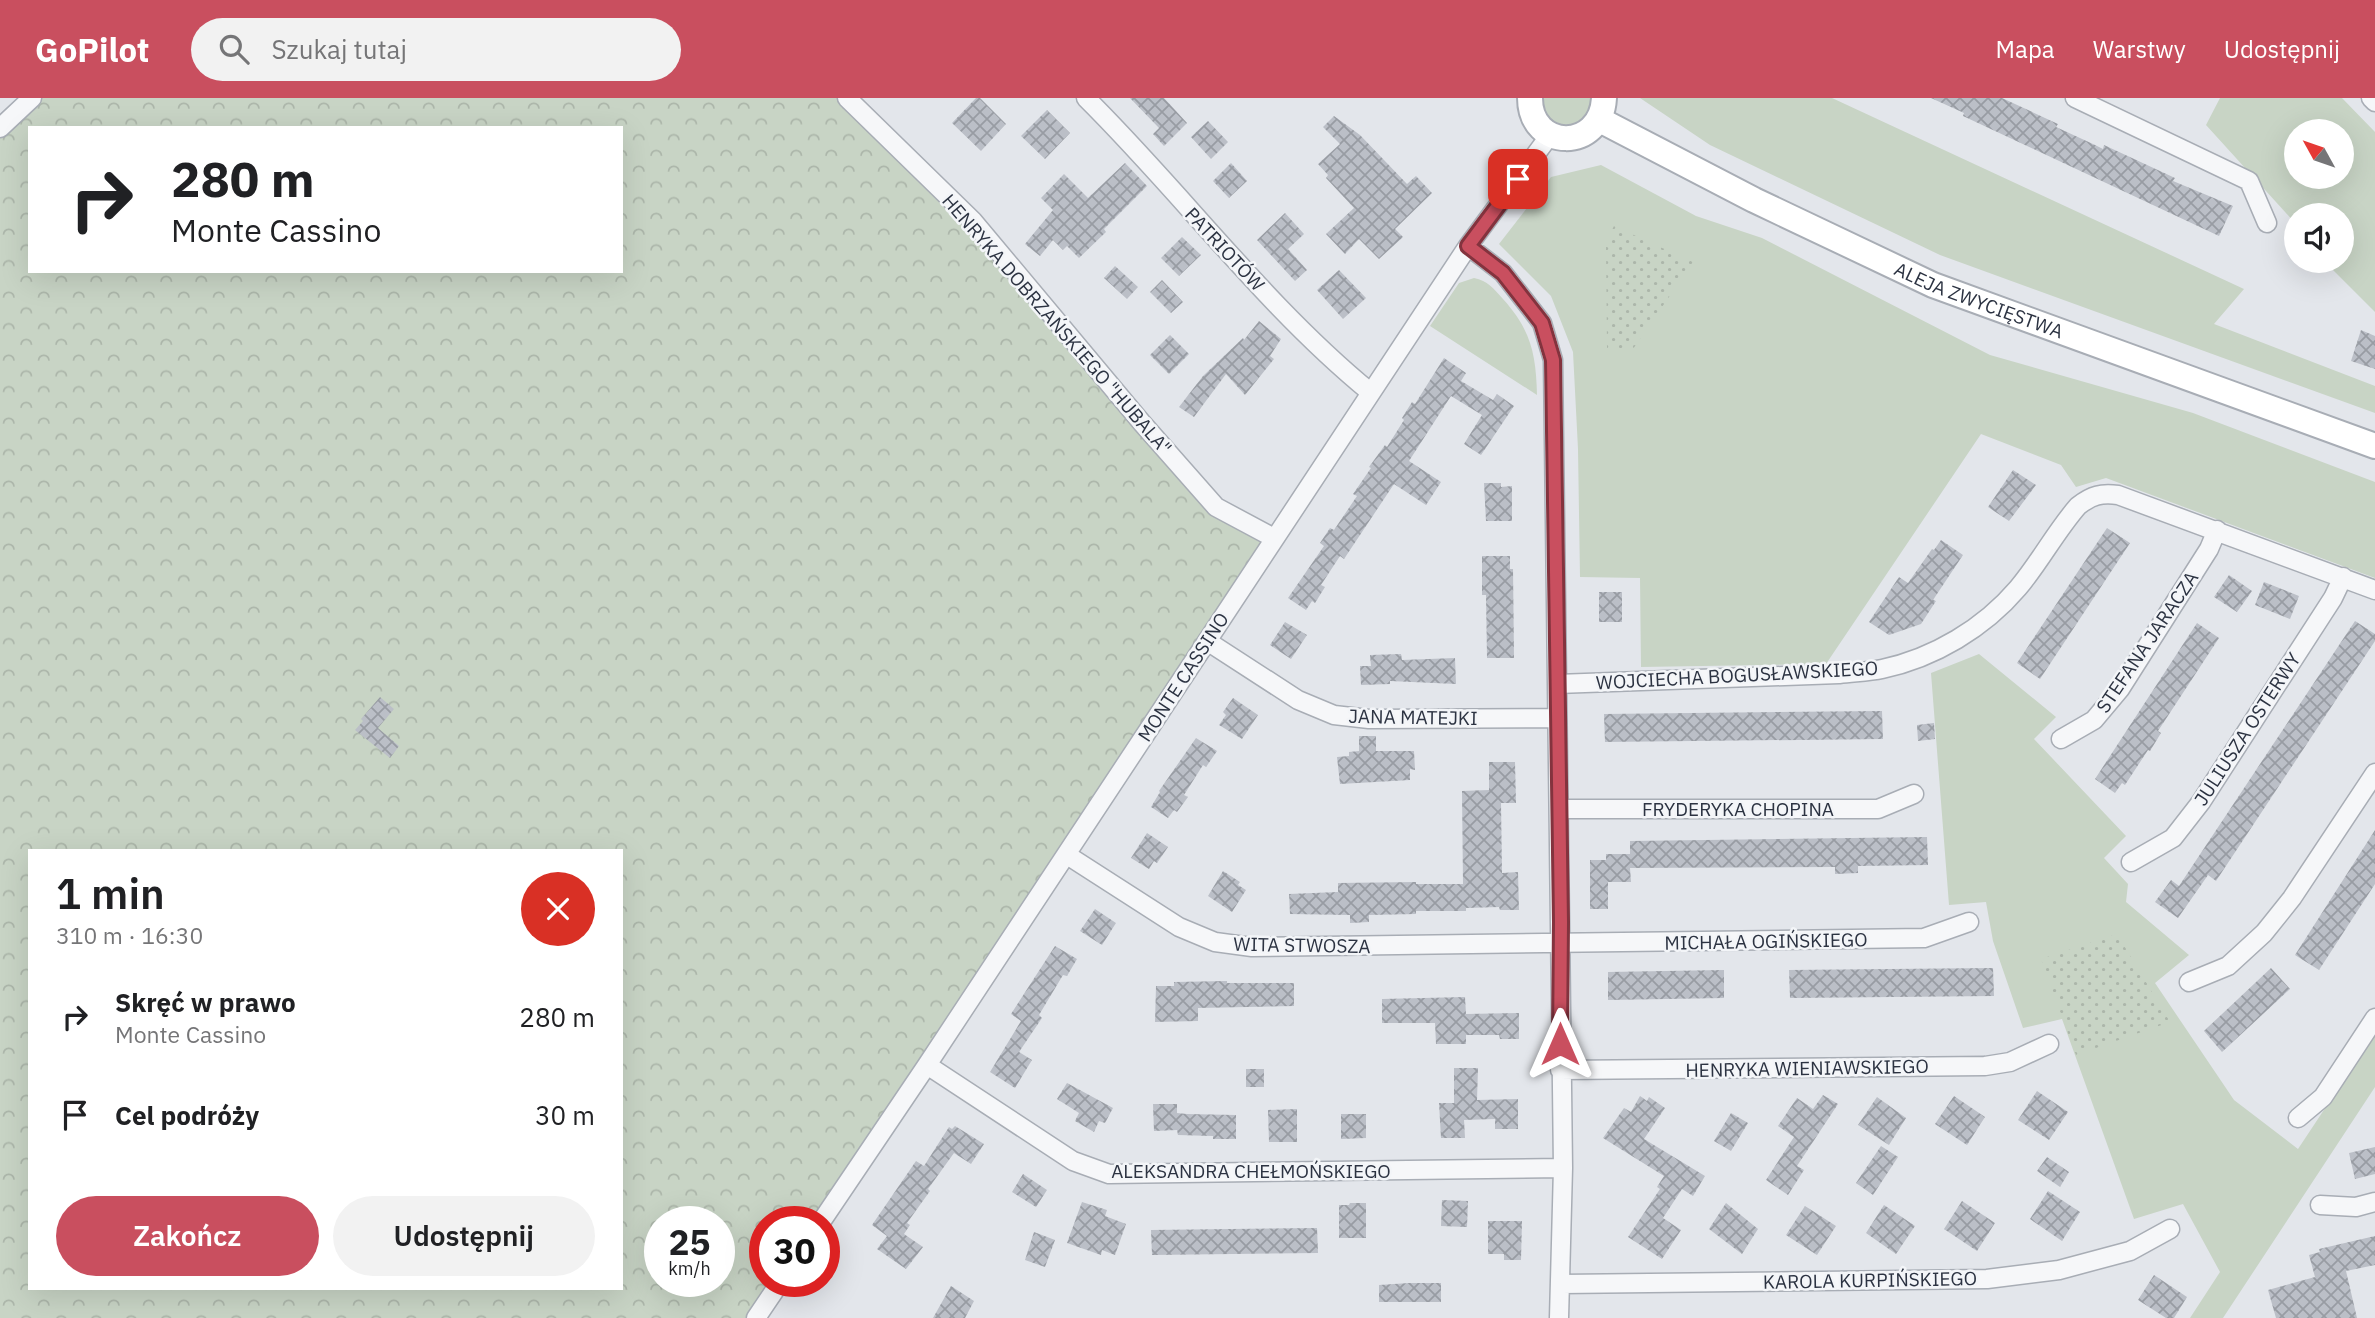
<!DOCTYPE html>
<html lang="pl">
<head>
<meta charset="utf-8">
<style>
	body { margin:0; font-family:"IBM Plex Sans",sans-serif; background:#f2f2f2; color:#202124; height:100vh; display:flex; flex-direction:column; font-size:26px; white-space:nowrap }
	* { box-sizing:border-box; margin:0 }
	p { font-size:23px; color:#757577 }
	.icon { flex:none; width:38px; height:38px; fill:none; stroke:currentColor; stroke-width:2; stroke-linecap:round; stroke-linejoin:round }
	.map { position:relative; flex:1; overflow:hidden }
	.details { position:absolute; left:28px; top:751px; width:595px; height:441px; display:flex; flex-direction:column; background:#fff; border-radius:0px; box-shadow:0 7px 28px #0002 }
	.details>* { flex:none }
	.top-card { position:absolute; left:28px; top:28px; width:595px; height:147px; border-radius:0px; box-shadow:0 7px 28px #0002; background:#fff; color:#202124; overflow:hidden }
	.needle { width:46px; rotate:310deg }
	.fabs { position:absolute; left:2284px; top:21px; display:grid; gap:14px }
	.fabs a { display:grid; place-items:center; width:70px; height:70px; border-radius:50%; background:#fff; box-shadow:0 7px 28px #0002; font-size:35px }
	.speed { position:absolute; left:644px; top:1108px; display:flex; gap:14px; font-size:35px; font-weight:700; text-align:center }
	.speed>* { display:grid; place-content:center; width:91px; height:91px; border-radius:50%; background:#fff; box-shadow:0 7px 28px #0002; line-height:1 }
	.speed small { font-size:18px; font-weight:400 }
	.speed .limit { border:10px solid #d22; background:#fff; color:#111 }
	.pin { position:absolute; display:grid; place-items:center; width:60px; height:60px; color:#fff; margin:-30px; border-radius:14px; box-shadow:0 4px 10px #0006 }
	.me { position:absolute; width:77px; margin:-38px; rotate:0deg; stroke-linejoin:round; filter:drop-shadow(0 0 5px #0008) }
	.turn { display:flex; align-items:center; gap:24px; height:147px; padding:0 28px; font-size:32px }
	.turn .icon { width:91px; height:91px; stroke-width:2.5 }
	.turn b { display:block; font-size:49px; line-height:60px }
	.round { display:grid; place-items:center; flex:none; width:74px; height:74px; border-radius:37px; background:#f2f2f2 }
	.head { display:flex; align-items:center; justify-content:space-between; height:119px; padding:0 28px }
	h1 { font-size:42px; font-weight:600; line-height:52px }
	.action { display:flex; gap:14px; margin-top:auto; padding:14px 28px }
	.action a { flex:1; height:80px; border-radius:42px; background:#c94f5f; color:#fff; font-size:28px; font-weight:600; line-height:80px; text-align:center }
	.action a+a { background:#f2f2f2; color:#202124 }
	ul { padding:0; list-style:none }
	li { display:flex; align-items:center; gap:21px; height:98px; padding:0 28px }
	li div { flex:1 }
	li b { display:block; font-size:26px }
	li em { font-style:normal }
	header { display:flex; align-items:center; gap:42px; box-sizing:border-box; height:98px; padding:0 35px; background:#c94f5f; color:#fff }
	header strong { font-size:33px }
	nav { display:flex; gap:38px; margin-inline-start:auto; font-size:24px }
	.search { width:490px; height:63px; background:#f2f2f2; display:flex; align-items:center; gap:18px; box-sizing:border-box; padding:0 24px; border-radius:38px; color:#757577; font-size:26px }
	.map>svg:first-child { display:block }
	.grass { fill:#c8d4c5; fill-rule:evenodd }
	.forest { fill:url(#forest-crowns); fill-rule:evenodd }
	.park { fill:url(#park-dots) }
	.building { fill:url(#building-cross-hatch) }
	.lines { fill:none; stroke-linecap:round; stroke-linejoin:round }
	.minor-casing { stroke:#a8adb5; stroke-width:21 }
	.secondary-casing { stroke:#a8adb5; stroke-width:28 }
	.minor { stroke:#f6f7f9; stroke-width:18 }
	.secondary { stroke:#fff; stroke-width:24 }
	.route-casing { stroke:#83333e; stroke-width:18 }
	.route { stroke:#c94f5f; stroke-width:12 }
	.labels { text-anchor:middle; dominant-baseline:central; stroke-width:5; stroke-linejoin:round; paint-order:stroke }
	.street-label { font-size:19px; fill:#2c3342; stroke:#f3f5f8 }
</style>
</head>
<body>
<header>
<strong>GoPilot</strong>
<div class="search"><svg class="icon" aria-label="search" viewBox="0 0 24 24"><circle cx="10" cy="10" r="6"/><path d="M15 15l6 6"/></svg>Szukaj tutaj</div>
<nav><a>Mapa</a><a>Warstwy</a><a>Udostępnij</a></nav>
</header>
<div class="map">
<svg width="2375" height="1220" viewBox="0 0 2375 1220">
	<defs>
		<pattern id="forest-crowns" width="20" height="18" patternUnits="userSpaceOnUse" patternTransform="scale(1.75)"><rect width="20" height="18" fill="#c8d4c5"/><path d="M2 6a3 3 0 1 1 6 0M12 15a3 3 0 1 1 6 0" fill="none" stroke="#acb6aa"/></pattern>
		<pattern id="park-dots" width="8" height="8" patternUnits="userSpaceOnUse" patternTransform="scale(1.75)"><rect width="8" height="8" fill="#c8d4c5"/><path d="M2 2h.1M6 6h.1" fill="none" stroke="#acb6aa" stroke-width="1.8" stroke-linecap="round"/></pattern>
		<pattern id="building-cross-hatch" width="8" height="8" patternUnits="userSpaceOnUse" patternTransform="scale(1.75)"><rect width="8" height="8" fill="#bbbfc7"/><path d="M0 0l8 8M0 8l8-8" fill="none" stroke="#989ca3"/></pattern>
	</defs>
	<rect width="100%" height="100%" fill="#e3e6eb"/>
	<path class="grass" d="M1543,0H1592L1588,18C1584,21 1578,26 1573,27C1556,33 1542,16 1543,0Z
		M1640,0H1832L2244,191L2214,226L2375,288V315L1940,157L1710,47Z
		M2220,0H2342L2375,34V214L2324,163H2342V117H2296V126L2206,27ZM2296,33H2342V79H2296Z
		M1601,67L1696,118L1762,140L1990,257L2193,315L2375,384V480L2106,380L2076,389L2061,367L1981,336L1826,566L1641,569L1640,480L1580,479L1578,351L1573,254L1551,198L1499,146L1551,79Z
		M1474,180C1488,183 1493,190 1503,201C1531,232 1536,256 1537,297L1430,228L1459,185Z
		M1979,556L2056,619L2034,641L2126,738L2104,760L2128,786L2126,804L2189,857L2155,885L2234,1002L2298,1051L2375,935V989L2223,1220H2190L2220,1174L2183,1106L2134,1121L2062,921L2023,930L1993,843L1986,804L1949,807L1931,575Z"/>
	<path class="forest" d="M31,0H847L973,123L1216,409L1274,440L820,1123L765,1124V1183H781L756,1220H0V29ZM30,30H621V173H30ZM30,752H621V1190H30ZM660,1124H719V1183H660Z"/>
	<path class="park" d="M1614,128L1693,164L1633,251L1607,250L1606,143Z
		M2117,836L2170,924L2076,957L2041,861Z"/>
	<path class="building" d="M976,0H980L1006,26L981,53L952,25Z
		M1130,0H1164L1187,25L1164,48L1153,36L1159,30Z
		M1931,0H2002L2058,26L2056,29L2093,46L2103,51L2104,47L2175,80L2173,83L2233,108L2219,138L1963,18L1964,15Z
		M1047,12L1070,35L1045,61L1021,38Z
		M1334,18L1360,37L1407,86L1416,78L1432,95L1395,131L1403,139L1379,161L1359,141L1345,156L1326,136L1354,110L1326,80L1328,77L1318,66L1340,46L1323,29Z
		M1208,23L1228,44L1211,61L1191,39Z
		M1125,65L1147,88L1104,131L1106,134L1079,160L1067,148L1063,152L1053,142L1040,158L1025,146L1053,112L1041,100L1064,76L1088,100Z
		M1231,65L1247,83L1229,100L1213,83Z
		M1285,115L1304,136L1288,151L1307,172L1295,183L1257,142Z
		M1182,139L1201,157L1179,178L1161,160Z
		M1115,168L1138,189L1127,201L1104,180Z
		M1339,172L1366,200L1343,221L1317,192Z
		M1162,182L1183,204L1171,215L1150,194Z
		M1259,223L1281,241L1270,258L1274,261L1245,297L1226,276L1194,319L1179,309L1203,278L1243,240L1244,242Z
		M2361,232L2375,238V271L2351,263Z
		M1170,237L1189,256L1169,276L1150,257Z
		M1444,260L1466,275L1461,283L1493,302L1497,296L1514,308L1481,357L1464,346L1482,317L1451,298L1409,363L1441,384L1426,407L1394,386L1344,461L1340,458L1321,487L1325,489L1315,505L1312,503L1306,512L1288,500L1324,448L1320,445L1330,430L1334,432L1357,398L1353,396L1371,370L1369,369L1385,347L1387,349L1404,322L1402,320L1412,304L1415,306Z
		M2013,372L2036,387L2009,423L1988,409Z
		M1484,385H1501V389L1512,388V423H1486Z
		M2107,430L2130,445L2040,581L2017,565Z
		M1941,442L1963,457L1933,502L1936,503L1921,526L1889,537L1869,524L1899,479L1908,485L1932,451L1934,452Z
		M1482,458H1510V471H1513L1514,560H1487L1486,497H1482Z
		M2229,477L2252,493L2237,514L2214,499Z
		M2264,484L2299,498L2290,521L2255,507Z
		M1599,494H1622V524H1599Z
		M2355,523L2375,536V543L2216,783L2208,777L2178,820L2155,804L2171,782L2179,788Z
		M1285,524L1307,537L1291,561L1270,547Z
		M2197,525L2219,540L2158,633L2161,635L2150,653L2148,652L2125,687L2122,685L2115,695L2095,681Z
		M1401,556L1402,562L1455,560L1456,586L1390,583V586L1361,587L1360,568H1371L1370,557Z
		M380,599L394,611L378,630L399,648L390,660L355,632L363,623L361,621Z
		M1233,600L1258,617L1242,641L1219,627L1226,617L1223,614Z
		M1882,613L1883,641L1605,644L1604,616Z
		M1934,625L1935,641L1918,643L1917,627Z
		M1359,638H1376V653H1414L1415,672L1410,671V682L1340,686L1337,659L1349,658V654L1359,653Z
		M1196,640L1217,653L1206,669L1203,667L1184,697L1188,699L1177,714L1174,712L1168,720L1151,709L1160,694L1159,693Z
		M1489,664H1515L1516,705H1501L1502,775L1518,774L1519,812H1500L1499,809L1466,810V813H1416V816L1369,817V824L1350,825V817L1290,816L1289,796L1338,794V785L1416,784V786H1463L1462,693L1489,692Z
		M2375,732V786L2319,872L2295,857Z
		M1147,735L1168,749L1157,765L1154,763L1149,771L1131,760Z
		M1927,739L1928,767L1858,768V775L1835,776V769L1630,770L1631,784H1608V811H1590V762H1606V756H1630V763V743Z
		M1223,773L1240,784L1238,787L1246,792L1232,814L1208,798Z
		M1095,811L1116,825L1102,847L1080,833Z
		M1055,848L1077,861L1067,878L1063,877L1039,917L1042,920L1019,954L1032,962L1015,990L990,974L1021,923L1011,916Z
		M1993,870L1994,898L1790,900L1789,872Z
		M2271,870L2290,891L2222,954L2204,933Z
		M1724,872V900L1608,902V874Z
		M1227,883V885H1294V908L1198,910V923L1155,924L1156,888H1174V884Z
		M1465,899L1466,916L1519,915V941H1500L1499,937H1466V946H1436L1435,925H1382V901Z
		M1454,970H1478L1477,1002L1518,1001V1031H1495V1021L1464,1022L1465,1040H1441L1439,1005H1454Z
		M1246,971H1264V989H1246Z
		M1067,985L1113,1010L1105,1025L1099,1023L1094,1034L1075,1023L1079,1015L1057,1001Z
		M2037,993L2068,1014L2049,1042L2018,1022Z
		M1823,997L1838,1006L1797,1068L1804,1072L1788,1097L1766,1082L1794,1039L1778,1028L1797,1000L1813,1011Z
		M1640,998L1647,1003L1649,999L1665,1010L1644,1041L1705,1078L1693,1098L1682,1091L1663,1120L1681,1132L1662,1161L1628,1139L1660,1091L1657,1089L1664,1078L1603,1040L1624,1010L1631,1014Z
		M1954,998L1985,1019L1967,1047L1935,1026Z
		M1877,999L1906,1020L1889,1047L1858,1027Z
		M1153,1006H1177V1015L1187,1016L1236,1017V1041H1213V1038L1178,1037L1177,1032L1154,1033Z
		M1297,1011V1044H1269L1268,1012Z
		M1731,1015L1748,1025L1731,1053L1714,1043Z
		M1341,1016H1366V1040L1341,1041Z
		M955,1028L984,1046L971,1066L954,1055L928,1091L930,1093L907,1125L910,1127L904,1136L923,1149L906,1171L877,1151L887,1138L872,1127L916,1063L924,1068L949,1029L952,1031Z
		M1881,1048L1898,1059L1873,1097L1856,1085Z
		M2375,1049V1076L2355,1081L2349,1055Z
		M2047,1059L2069,1074L2060,1089L2037,1073Z
		M1023,1076L1047,1092L1036,1109L1012,1094Z
		M2048,1093L2080,1114L2062,1143L2030,1121Z
		M1442,1102L1468,1103L1467,1129L1441,1128Z
		M1962,1103L1995,1125L1977,1153L1944,1131Z
		M1082,1104L1107,1112L1105,1118L1126,1126L1115,1157L1102,1152L1101,1157L1067,1145Z
		M1350,1105H1366V1140H1339V1107H1349Z
		M1726,1105L1758,1131L1742,1156L1709,1131Z
		M1884,1107L1915,1128L1896,1156L1866,1135Z
		M1805,1108L1836,1128L1817,1157L1786,1137Z
		M1488,1123H1522L1521,1162H1504V1156H1488Z
		M1317,1130L1318,1155L1152,1157L1151,1132Z
		M1034,1134L1055,1142L1045,1169L1025,1162Z
		M2375,1138V1167L2346,1173L2357,1220H2276L2268,1192L2315,1179L2309,1157L2320,1154L2319,1151Z
		M2154,1177L2187,1199L2174,1220H2166L2138,1202Z
		M1409,1185H1441V1204H1379V1187Z
		M951,1188L974,1203L965,1220H933Z"/>
	<g class="lines">
		<defs>
			<path id="minor" d="M847,0L973,123L1142,325L1216,409L1274,440
				M1086,0C1183,96 1264,207 1370,294
				M2075,0L2249,83L2267,125
				M2371,0L2375,4
				M0,30L32,0
				M1468,148L1503,175L1542,225L1553,262L1563,1070L1559,1220
				M1207,543L1298,602L1334,617L1369,621L1557,620
				M1557,586L1839,576C1853,574 1868,574 1882,571C1934,560 1984,530 2018,490C2040,464 2056,433 2078,408C2092,397 2101,395 2118,397L2375,492
				M2061,641L2094,622L2120,591L2209,451L2217,432
				M1560,711H1878L1914,696
				M1067,757L1179,829L1215,844L1252,849L1924,840L1969,824
				M2131,764L2173,740L2201,704L2333,500L2343,479
				M2189,884L2228,868L2264,835L2292,800L2375,675
				M927,967L1073,1063L1109,1076L1563,1070
				M1560,972L1985,968L2010,964L2049,946
				M2298,1020L2323,999L2375,920
				M2320,1107L2356,1109L2375,1104
				M821,1124L927,967L1468,148L1550,37
				M1562,1186L1987,1181L2059,1172L2130,1153L2170,1131
				M756,1220L781,1183"/>
			<g id="secondary">
				<path d="M1530,0C1530,53 1601,54 1604,0"/>
				<path id="s1" d="M1600,22L1754,102L1933,187L2375,348"/>
			</g>
		</defs>
		<use href="#minor" class="minor-casing"/>
		<use href="#secondary" class="secondary-casing"/>
		<use href="#minor" class="minor"/>
		<use href="#secondary" class="secondary"/>
	</g>
	<g class="lines">
		<defs>
			<path id="route" d="M1518,81L1468,148L1503,175L1542,225L1553,262L1561,824L1560,946"/>
		</defs>
		<use href="#route" class="route-casing"/>
		<use href="#route" class="route"/>
	</g>
	<g class="labels">
		<g class="street-label">
			<text transform="translate(1225 151) rotate(47)">PATRIOTÓW</text>
			<text stroke="none"><textPath href="#s1" startOffset="420">ALEJA ZWYCIĘSTWA</textPath></text>
			<text transform="translate(1057 226) rotate(49)">HENRYKA DOBRZAŃSKIEGO "HUBALA"</text>
			<text transform="translate(2147 544) rotate(-56)">STEFANA JARACZA</text>
			<text transform="translate(1737 577) rotate(-3)">WOJCIECHA BOGUSŁAWSKIEGO</text>
			<text transform="translate(1183 579) rotate(-57)">MONTE CASSINO</text>
			<text transform="translate(1413 619) rotate(1)">JANA MATEJKI</text>
			<text transform="translate(2247 631) rotate(-57)">JULIUSZA OSTERWY</text>
			<text x="1738" y="711">FRYDERYKA CHOPINA</text>
			<text transform="translate(1766 843) rotate(-1)">MICHAŁA OGIŃSKIEGO</text>
			<text transform="translate(1302 847) rotate(1)">WITA STWOSZA</text>
			<text transform="translate(1807 970) rotate(-1)">HENRYKA WIENIAWSKIEGO</text>
			<text x="1251" y="1073">ALEKSANDRA CHEŁMOŃSKIEGO</text>
			<text transform="translate(1870 1182) rotate(-1)">KAROLA KURPIŃSKIEGO</text>
		</g>
	</g>
</svg>
<div class="fabs">
<a><svg class="needle" viewBox="-14 -14 28 28"><path d="M0-13l5 13h-10z" fill="#e53935"/><path d="M0 13l5-13h-10z" fill="#757577"/></svg></a>
<a><svg class="icon" aria-label="sound" viewBox="0 0 24 24"><path d="M4 9h4l5-4v14l-5-4H4zM17 9q2 3 0 6"/></svg></a>
</div>
<div class="speed"><div>25<small>km/h</small></div><div class="limit">30</div></div>
<div class="pin" style="left:1518px;top:81px;background:#d93025"><svg class="icon" aria-label="arrive" viewBox="0 0 24 24"><path d="M6 21V4h12l-3 4 3 4H6"/></svg></div>
<svg class="me" style="left:1560px;top:946px" viewBox="-20 -20 40 40"><path d="M0-17L14 15 0 8-14 15z" fill="#c94f5f" stroke="#fff" stroke-width="4"/></svg>
<div class="top-card">
<div class="turn"><svg class="icon" aria-label="right" viewBox="0 0 24 24"><path d="M7 20v-9h11M14 6l5 5-5 5"/></svg><div><b>280 m</b>Monte Cassino</div></div>
</div>
<section class="details">
<div class="head"><div><h1>1 min</h1><p>310 m · 16:30</p></div><a class="round" style="background:#d93025;color:#fff"><svg class="icon" aria-label="close" viewBox="0 0 24 24"><path d="M6 6l12 12M18 6L6 18"/></svg></a></div>
<ul>
<li><svg class="icon" aria-label="right" viewBox="0 0 24 24"><path d="M7 20v-9h11M14 6l5 5-5 5"/></svg><div><b>Skręć w prawo</b><p>Monte Cassino</p></div><em>280 m</em></li>
<li><svg class="icon" aria-label="arrive" viewBox="0 0 24 24"><path d="M6 21V4h12l-3 4 3 4H6"/></svg><div><b>Cel podróży</b></div><em>30 m</em></li>
</ul>
<div class="action"><a>Zakończ</a><a>Udostępnij</a></div>
</section>
</div>
</body>
</html>
